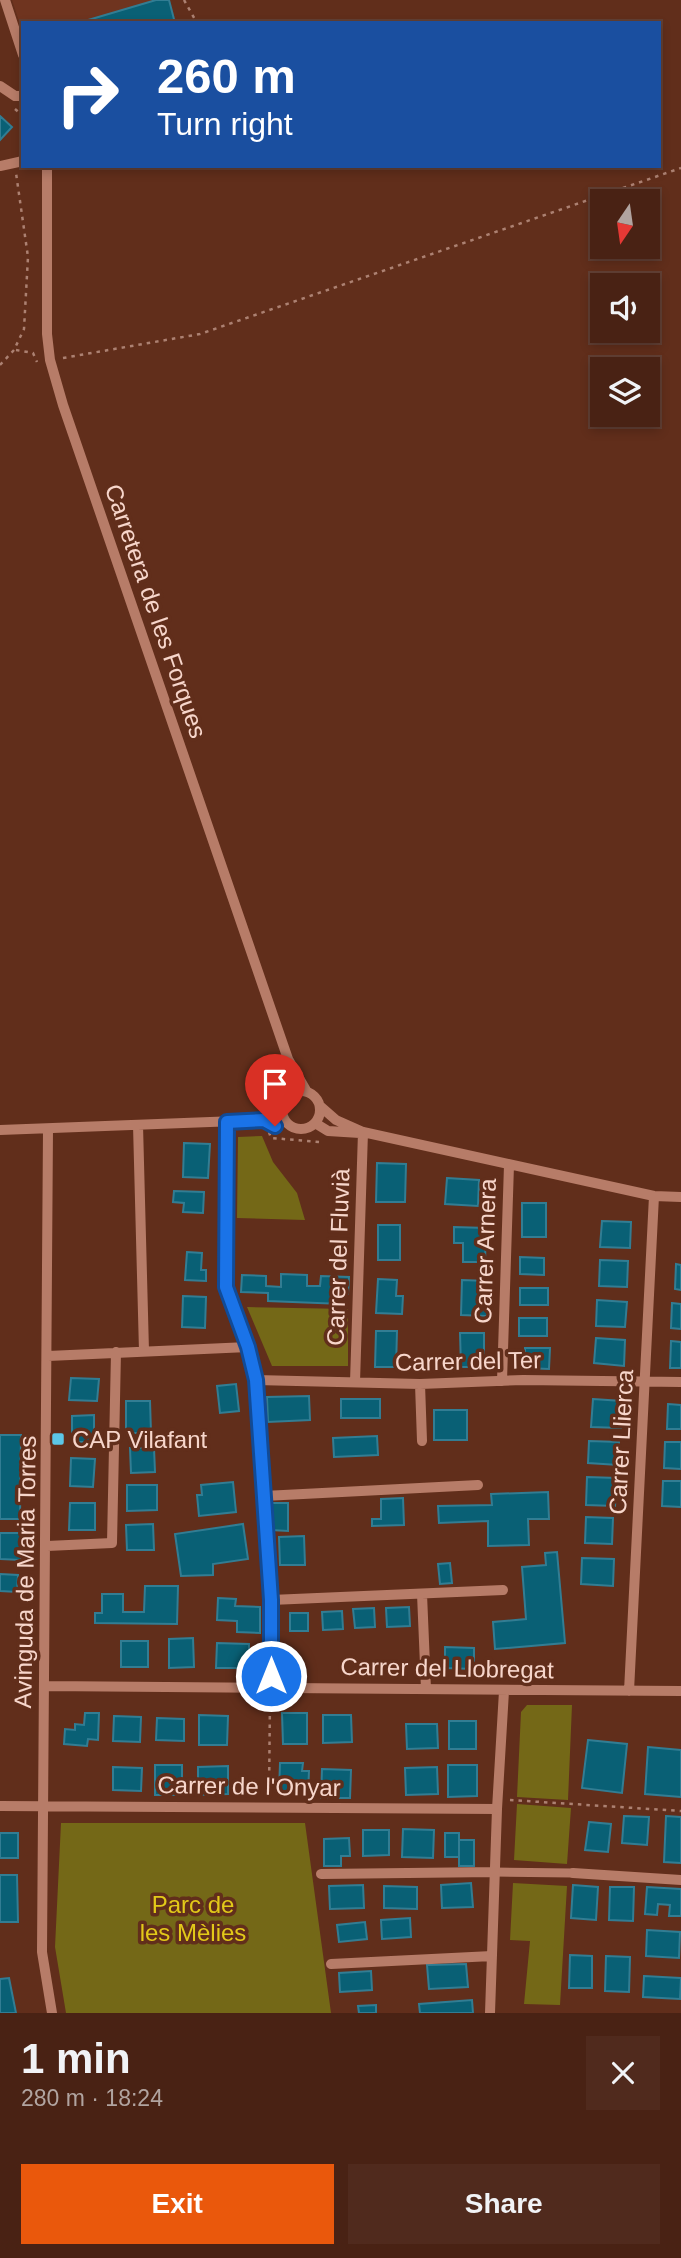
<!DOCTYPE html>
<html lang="en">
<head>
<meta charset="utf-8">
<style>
	body { margin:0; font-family:Helvetica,sans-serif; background:#502a1d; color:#f1f3f6; height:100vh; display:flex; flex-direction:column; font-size:26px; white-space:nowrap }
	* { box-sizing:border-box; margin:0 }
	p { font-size:23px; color:#b1a4a0 }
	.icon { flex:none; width:38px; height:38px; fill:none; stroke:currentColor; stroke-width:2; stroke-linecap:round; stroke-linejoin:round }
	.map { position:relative; height:2013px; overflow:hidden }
	.side { display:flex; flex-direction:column; background:#492214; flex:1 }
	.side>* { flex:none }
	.hud { position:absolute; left:21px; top:21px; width:640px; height:147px; border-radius:0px; box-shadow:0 4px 10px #0003,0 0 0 2px #613f34; background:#1a4fa0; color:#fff; overflow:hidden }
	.needle { width:46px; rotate:193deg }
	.tools { position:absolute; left:590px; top:189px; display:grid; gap:14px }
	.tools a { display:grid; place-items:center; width:70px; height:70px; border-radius:0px; background:#492214; box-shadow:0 4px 10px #0003,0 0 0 2px #613f34; font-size:35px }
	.pin { position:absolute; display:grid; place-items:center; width:60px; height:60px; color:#fff; margin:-72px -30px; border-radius:50% 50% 50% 0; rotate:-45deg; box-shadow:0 0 7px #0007 }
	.pin .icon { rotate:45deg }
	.me { position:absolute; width:77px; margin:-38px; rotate:0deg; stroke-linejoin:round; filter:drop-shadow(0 0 5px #0008) }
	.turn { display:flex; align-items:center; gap:24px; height:147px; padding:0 21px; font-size:32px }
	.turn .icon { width:91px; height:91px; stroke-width:2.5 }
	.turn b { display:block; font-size:49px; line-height:60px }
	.round { display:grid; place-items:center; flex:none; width:74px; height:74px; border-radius:0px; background:#502a1d }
	.overview { display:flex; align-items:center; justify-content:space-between; height:119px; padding:0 21px }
	h1 { font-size:42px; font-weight:700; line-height:52px }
	.cta { display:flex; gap:14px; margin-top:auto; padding:14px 21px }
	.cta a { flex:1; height:80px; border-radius:0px; background:#ea580c; color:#fff; font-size:28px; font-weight:700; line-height:80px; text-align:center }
	.cta a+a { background:#502a1d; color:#f1f3f6 }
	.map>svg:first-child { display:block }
	.built { fill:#6f341f }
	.green { fill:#746817 }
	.building { fill:#096075; stroke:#327d93; stroke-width:2 }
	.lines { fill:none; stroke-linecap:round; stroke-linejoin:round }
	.path { stroke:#ac8172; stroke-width:2.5; stroke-dasharray:3.5 5; stroke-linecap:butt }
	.pedestrian { stroke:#b77c68; stroke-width:9 }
	.minor { stroke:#b77c68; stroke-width:10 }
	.route-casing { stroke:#114b97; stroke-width:18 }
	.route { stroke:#1a73e8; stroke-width:12 }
	.poi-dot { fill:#5cc7e7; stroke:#612e1b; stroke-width:2.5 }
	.labels { text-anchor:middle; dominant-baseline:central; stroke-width:7; stroke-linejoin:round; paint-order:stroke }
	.street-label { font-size:24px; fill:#f7d6cb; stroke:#612e1b }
	.poi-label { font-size:24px; fill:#f7d6cb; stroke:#612e1b; text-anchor:start }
	.park-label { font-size:24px; fill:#e2c919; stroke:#612e1b }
</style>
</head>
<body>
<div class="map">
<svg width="681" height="2013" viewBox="0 0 681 2013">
	<rect width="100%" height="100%" fill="#612e1b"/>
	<path class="built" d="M12,0H166L174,23H23V33Z"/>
	<path class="green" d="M262,1136L273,1162L297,1193L305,1220L237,1218L238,1137Z
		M247,1307L348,1309V1366H272Z
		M527,1705H572L568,1800L517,1797L521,1712Z
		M517,1804L571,1808L567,1864L514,1860Z
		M61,1823H305L331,2013H66L55,1947Z
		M513,1883L567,1886L560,2005L524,2004L530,1941L510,1940Z"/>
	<path class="building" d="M156,0H169L175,23H78Z
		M0,116L12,127L0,140Z
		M184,1143L210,1144L208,1178L183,1177Z
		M377,1163L406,1164L405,1202H376Z
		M447,1178L479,1180L478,1206L445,1204Z
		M174,1191L204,1192L203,1213L183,1212L184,1203L173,1202Z
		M522,1203H546V1237H522Z
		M602,1221L631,1222L630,1248L600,1247Z
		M378,1225H400V1260H378Z
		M454,1227L486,1228L485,1262H463V1243H454Z
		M187,1252L202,1253L201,1270H206V1281L185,1280Z
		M520,1257L544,1258V1275L520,1274Z
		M600,1260L628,1261L627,1287L599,1286Z
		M676,1264L681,1265V1290L675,1289Z
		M281,1274L307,1275V1286H320L321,1276L349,1277L348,1294H342V1304L268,1301V1293L241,1292L242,1275L266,1276V1286L281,1287Z
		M378,1279L397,1280L396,1296H403L402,1314L376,1313Z
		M462,1280L487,1281V1316L461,1315Z
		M520,1288H548V1305H520Z
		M183,1296L206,1297L205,1328L182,1327Z
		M597,1300L627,1302L625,1327L596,1326Z
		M672,1303L681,1304V1329L671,1328Z
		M519,1318H547V1336H519Z
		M376,1331H397L396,1367H375Z
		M460,1333H484V1367H461Z
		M596,1338L625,1340L624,1366L594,1363Z
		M671,1341L681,1342V1368H670Z
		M525,1348H550L549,1369L525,1368Z
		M71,1378L99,1379L97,1401L69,1400Z
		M236,1384L239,1411L220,1413L217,1386Z
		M309,1396L310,1420L268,1422L267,1397Z
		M341,1399H380V1418H341Z
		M593,1399L622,1401L621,1428L591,1427Z
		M126,1401H150L151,1433H126Z
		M668,1404L681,1405V1429H667Z
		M434,1410H467V1440H434Z
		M94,1415V1442H72V1416Z
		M0,1435H21L20,1519H0Z
		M377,1436L378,1455L334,1457L333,1438Z
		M589,1441L619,1442L618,1465L588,1463Z
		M665,1442H681V1469L664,1468Z
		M130,1448H154L155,1472L131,1473Z
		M71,1458L95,1459L93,1487L70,1486Z
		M587,1477L617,1478L615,1506L586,1505Z
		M663,1481H681V1507L662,1506Z
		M233,1482L236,1512L199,1516L197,1495H202L201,1485Z
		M127,1485H157V1510L127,1511Z
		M548,1492L549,1519H528L529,1545L488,1546V1521L439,1523L438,1506L492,1505L491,1494Z
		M403,1498L404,1525L372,1526V1519H381V1499Z
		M70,1503H95V1530H69Z
		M271,1503H288V1531L271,1530Z
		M586,1517L613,1518L612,1544L585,1543Z
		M153,1524L154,1550H127L126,1525Z
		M243,1524L248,1559L213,1564V1575L181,1576L175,1534Z
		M0,1533H21V1560L0,1559Z
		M304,1536L305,1565H280L279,1537Z
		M557,1552L565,1643L495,1649L493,1622L526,1619L522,1567L546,1565L545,1553Z
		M582,1558L614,1559L613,1586L581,1584Z
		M450,1563L452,1583L440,1584L438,1564Z
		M0,1574L18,1575L17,1592L0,1591Z
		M145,1586H178L177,1624L95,1623V1613H102V1594H123V1612H144Z
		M218,1598L236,1599L235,1606L260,1607V1633L237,1632V1621L217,1620Z
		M409,1607L410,1626L387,1627L386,1608Z
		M374,1608L375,1627L355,1628L353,1609Z
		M342,1611L343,1629L323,1630L322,1612Z
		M290,1613H308V1631H290Z
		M193,1638L194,1667L169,1668V1639Z
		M121,1641H148V1667H121Z
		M217,1643L249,1644V1668H216Z
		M445,1647L474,1648V1669L445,1668Z
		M85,1713H99L98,1740L88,1739L87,1746L64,1744L65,1729L75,1730V1724L84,1725Z
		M282,1713H307V1744H283Z
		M199,1715L228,1716L227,1745H199Z
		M323,1715H351L352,1742L323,1743Z
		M114,1716L141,1717L140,1742L113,1741Z
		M157,1718L184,1719V1741L156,1740Z
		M449,1721H476V1749H449Z
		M406,1724H437L438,1748L407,1749Z
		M588,1740L627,1744L622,1793L582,1788Z
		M648,1747L681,1750V1797L645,1794Z
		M280,1763H303L302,1771H309L308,1794L279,1793Z
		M155,1765H182V1795H155Z
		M448,1765H477V1796L448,1797Z
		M228,1766V1794L198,1795V1767Z
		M113,1767L142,1768L141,1791L113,1790Z
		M437,1767L438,1794L406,1795L405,1768Z
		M322,1769L351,1770L350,1798H321Z
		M624,1816L649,1817L647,1845L622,1843Z
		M666,1816L681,1817V1863L664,1862Z
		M589,1822L611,1824L608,1852L585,1850Z
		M403,1829L434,1830L433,1858L402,1857Z
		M363,1830H389V1855L363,1856Z
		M0,1833H18V1858H0Z
		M445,1833H459V1857H445Z
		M349,1838L350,1856H341V1866H324V1839Z
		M459,1840H474V1866H459Z
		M0,1875H17L18,1922H0Z
		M471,1883L473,1907L442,1908L441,1885Z
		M363,1885L364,1908L330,1909L329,1886Z
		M573,1885L598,1887L596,1920L571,1918Z
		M384,1886L417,1887V1909L384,1908Z
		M610,1887H634L633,1921L609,1920Z
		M647,1887L681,1889V1916H669L670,1905L658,1904L657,1915L645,1914Z
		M410,1918L411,1937L382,1939L381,1920Z
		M365,1922L367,1939L339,1942L337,1925Z
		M647,1930L680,1932L679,1958L646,1956Z
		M570,1955L592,1956V1988H569Z
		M606,1956L630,1957L629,1992L605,1991Z
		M466,1964L468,1987L429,1989L427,1965Z
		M371,1971L372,1990L340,1992L339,1973Z
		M644,1976L681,1978L680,1999L643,1997Z
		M9,1978L16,2013H0V1979Z
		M472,2000L473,2013H420L419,2004Z
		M376,2005V2013H359L358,2006Z"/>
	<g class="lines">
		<path class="path" d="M184,0L197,23
			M15,109L23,116
			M16,350L33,353L37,362
			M63,358L200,334L681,168
			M0,365L14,350L24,329L28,257L16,173
			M269,1132L271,1138L320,1142
			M269,1796L270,1698
			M510,1800L681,1811"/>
		<path class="pedestrian" d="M494,1872L573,1873"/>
		<path class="minor" d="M5,0L23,55
			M0,86L15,96H23
			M0,166L23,161
			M47,166V334L50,360L63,405L288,1059L307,1092
			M282 1110a19 19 0 1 1 38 0a19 19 0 1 1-38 0Z
			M287,1098L290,1089L289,1065
			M320,1106L336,1120L363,1132L654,1196L681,1197
			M227,1122L226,1287L248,1347L256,1380L271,1600V1686
			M315,1123L328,1131L360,1133
			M138,1125L144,1351
			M0,1130L264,1120L282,1108
			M48,1130L42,1952L52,2013
			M48,1356L248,1347
			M256,1380L420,1384L523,1380L681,1382
			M502,1381L509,1165
			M355,1382L363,1132
			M420,1384L422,1441
			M264,1496L478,1485
			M47,1546L112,1543L116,1352
			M422,1594L426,1689
			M271,1600L503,1590
			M45,1686L681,1691
			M629,1691L654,1196
			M0,1806L497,1809
			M573,1873L681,1880
			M321,1874L494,1872
			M331,1964L492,1956
			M490,2013L497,1809L504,1691"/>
	</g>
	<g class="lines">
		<defs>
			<path id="route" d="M271,1676V1600L256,1380L248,1347L226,1287L227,1122L264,1120L275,1126"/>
		</defs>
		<use href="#route" class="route-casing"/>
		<use href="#route" class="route"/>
	</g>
	<rect class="poi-dot" x="51" y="1432" width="14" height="14" rx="3.5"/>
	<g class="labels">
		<g class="street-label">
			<text transform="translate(156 611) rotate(71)">Carretera de les Forques</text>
			<text transform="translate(485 1251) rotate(-88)">Carrer Arnera</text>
			<text transform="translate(338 1257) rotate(-88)">Carrer del Fluvià</text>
			<text transform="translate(468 1361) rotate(-1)">Carrer del Ter</text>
			<text transform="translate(621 1442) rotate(-87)">Carrer Llierca</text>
			<text transform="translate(25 1572) rotate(-89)">Avinguda de Maria Torres</text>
			<text transform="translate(447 1668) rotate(1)">Carrer del Llobregat</text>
			<text transform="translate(249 1786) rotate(1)">Carrer de l'Onyar</text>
		</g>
		<g class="poi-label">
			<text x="72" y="1439">CAP Vilafant</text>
		</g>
		<g class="park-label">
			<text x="193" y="1904">Parc de<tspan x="193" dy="28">les Mèlies</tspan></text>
		</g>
	</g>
</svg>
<div class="tools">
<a><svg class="needle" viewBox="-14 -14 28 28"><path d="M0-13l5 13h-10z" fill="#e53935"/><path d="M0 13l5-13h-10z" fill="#b1a4a0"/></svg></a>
<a><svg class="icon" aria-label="sound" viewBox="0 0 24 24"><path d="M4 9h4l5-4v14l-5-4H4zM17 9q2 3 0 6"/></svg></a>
<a><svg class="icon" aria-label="layers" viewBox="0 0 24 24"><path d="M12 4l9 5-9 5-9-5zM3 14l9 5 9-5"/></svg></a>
</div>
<div class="pin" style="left:275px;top:1126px;background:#d93025"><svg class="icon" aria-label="arrive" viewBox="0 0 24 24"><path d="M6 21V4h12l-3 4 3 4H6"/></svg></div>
<svg class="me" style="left:271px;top:1676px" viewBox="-20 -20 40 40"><circle r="17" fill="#1a73e8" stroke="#fff" stroke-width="3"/><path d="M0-11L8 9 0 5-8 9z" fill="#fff"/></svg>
<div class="hud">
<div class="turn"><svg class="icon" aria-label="right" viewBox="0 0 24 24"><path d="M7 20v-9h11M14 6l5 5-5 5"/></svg><div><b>260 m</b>Turn right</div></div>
</div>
</div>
<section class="side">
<div class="overview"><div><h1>1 min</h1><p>280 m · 18:24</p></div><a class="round"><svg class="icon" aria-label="close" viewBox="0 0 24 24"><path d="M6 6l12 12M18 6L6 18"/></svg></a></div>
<div class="cta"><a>Exit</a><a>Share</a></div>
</section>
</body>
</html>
